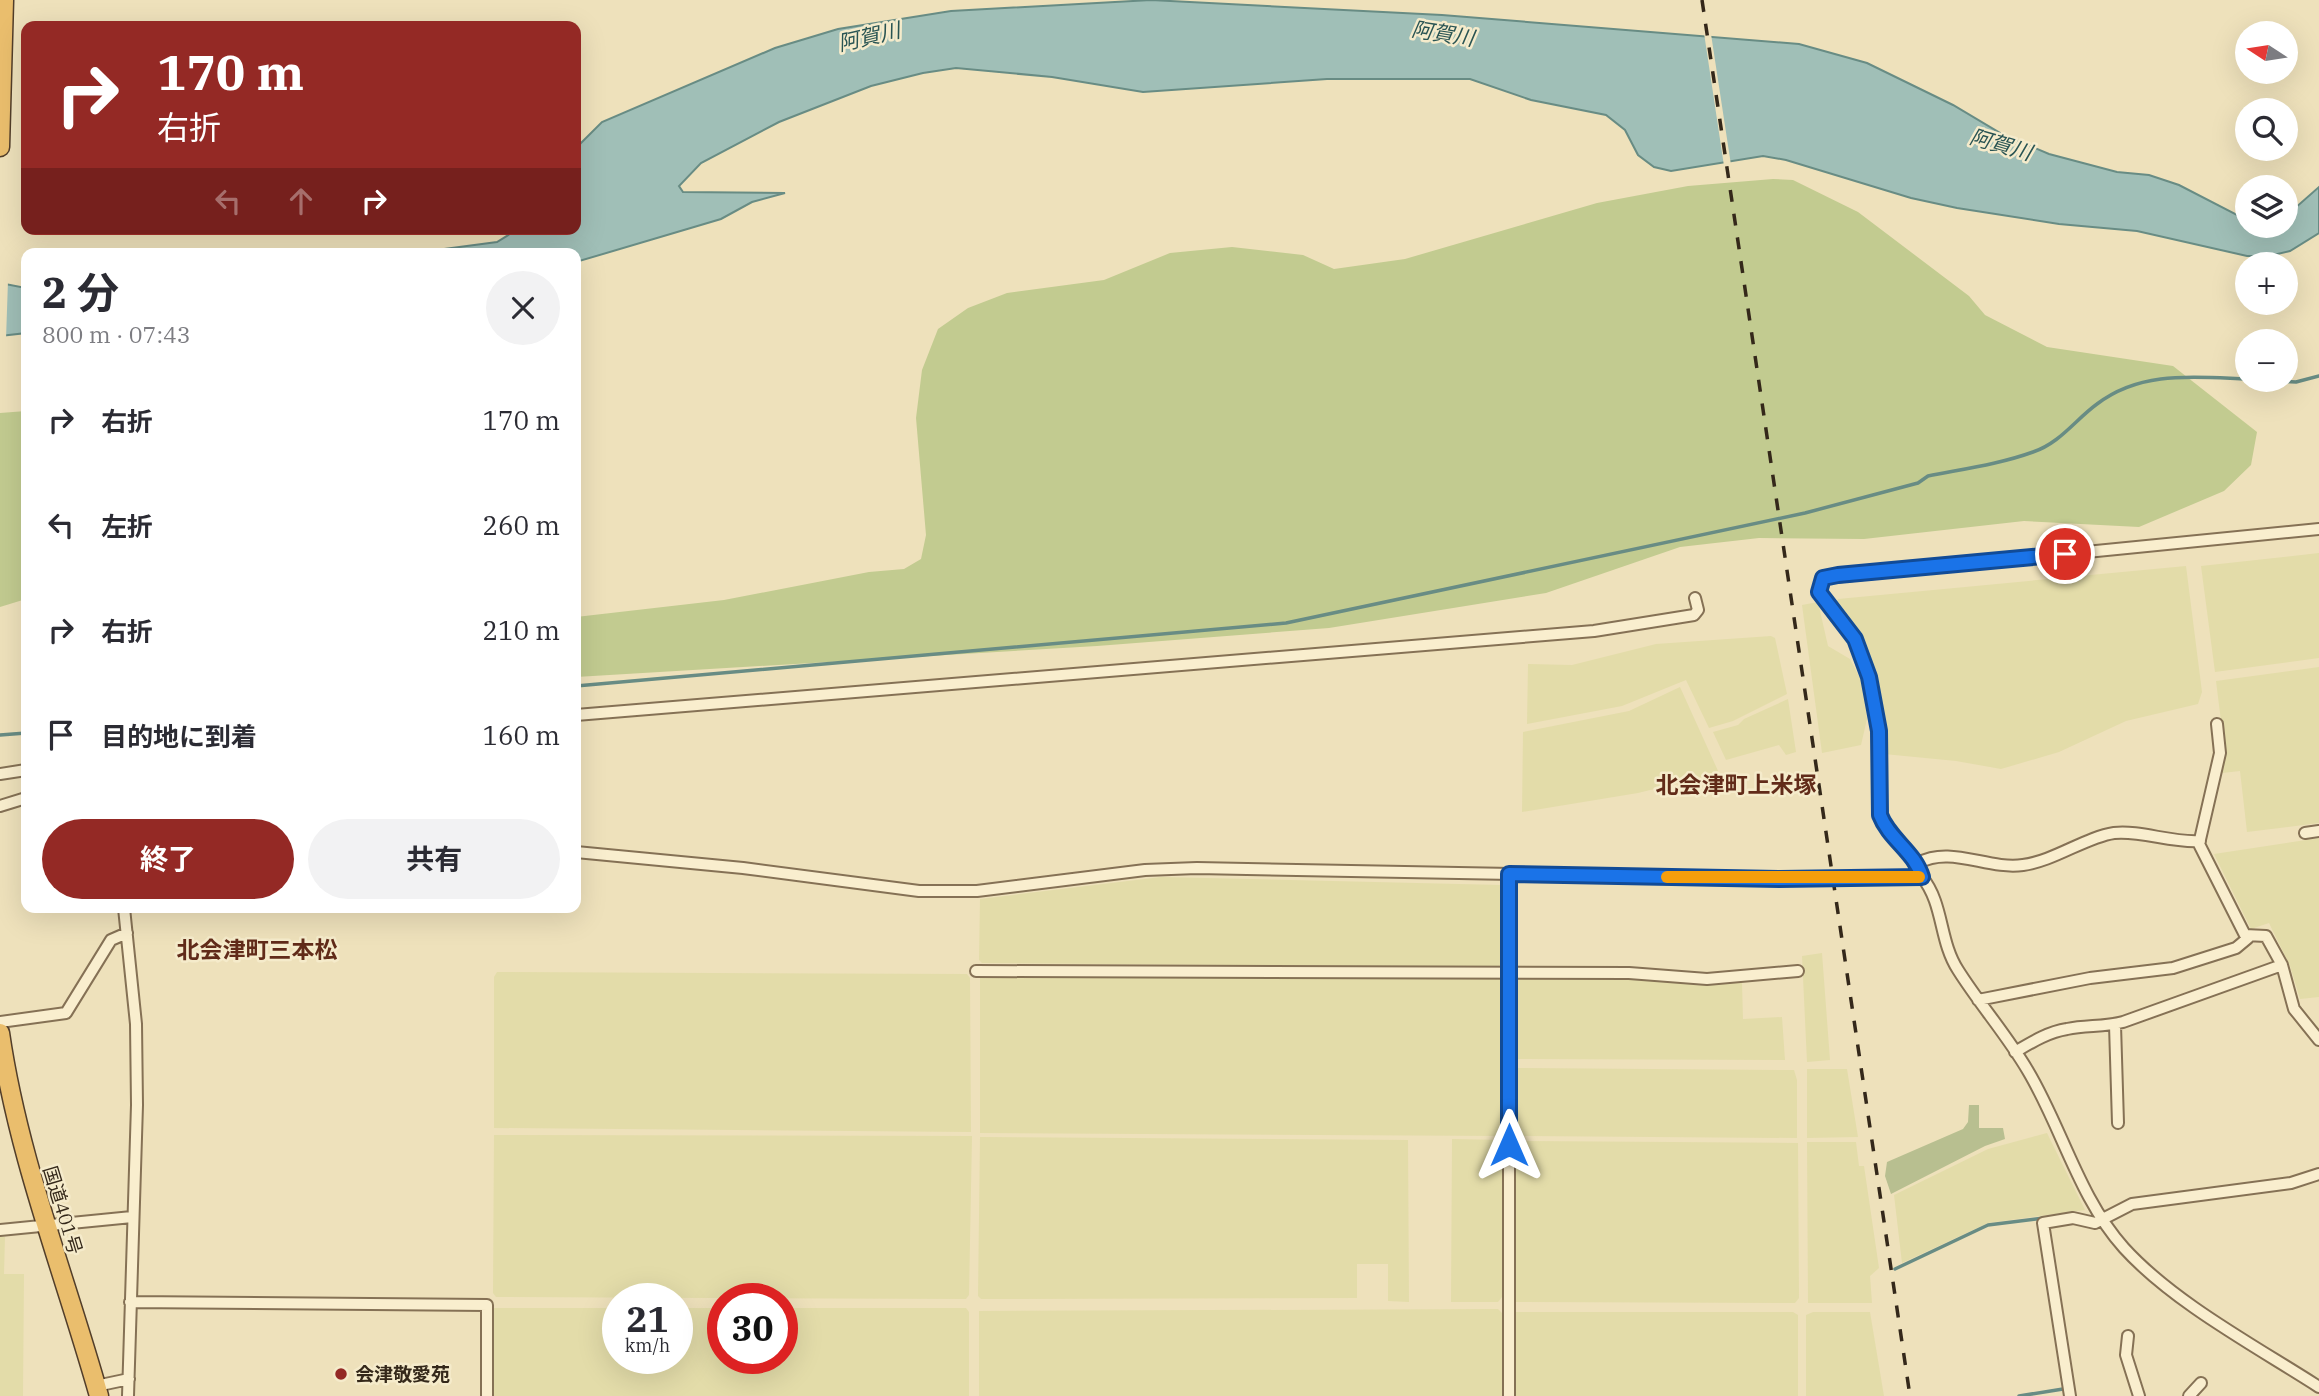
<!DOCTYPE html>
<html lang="ja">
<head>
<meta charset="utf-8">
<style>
	body { margin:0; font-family:"IBM Plex Serif","Noto Sans JP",serif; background:#f2f2f3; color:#2b2b33; height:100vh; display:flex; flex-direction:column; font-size:26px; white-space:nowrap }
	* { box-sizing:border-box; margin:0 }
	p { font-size:23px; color:#7c7c81 }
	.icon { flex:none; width:38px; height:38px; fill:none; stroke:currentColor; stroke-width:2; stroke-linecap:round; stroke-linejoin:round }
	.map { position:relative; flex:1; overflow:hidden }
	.details { position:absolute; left:21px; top:248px; width:560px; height:665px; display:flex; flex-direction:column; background:#fff; border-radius:14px; box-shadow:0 7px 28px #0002 }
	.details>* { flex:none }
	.hud { position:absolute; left:21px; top:21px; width:560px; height:214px; border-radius:14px; box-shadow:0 7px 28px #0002; background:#942925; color:#fff; overflow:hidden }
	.needle { width:46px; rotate:282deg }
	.tools { position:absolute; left:2235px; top:21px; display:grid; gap:14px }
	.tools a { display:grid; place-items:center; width:63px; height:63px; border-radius:50%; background:#fff; box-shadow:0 7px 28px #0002; font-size:35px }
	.speed { position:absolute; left:602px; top:1283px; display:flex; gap:14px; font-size:35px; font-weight:700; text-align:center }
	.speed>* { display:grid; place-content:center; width:91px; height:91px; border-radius:50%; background:#fff; box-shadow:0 7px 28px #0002; line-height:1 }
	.speed small { font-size:18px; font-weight:400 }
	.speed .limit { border:10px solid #d22; background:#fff; color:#111 }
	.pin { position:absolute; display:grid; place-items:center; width:60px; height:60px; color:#fff; margin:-30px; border:4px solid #fff; border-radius:50%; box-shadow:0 2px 7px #0007 }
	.me { position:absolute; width:77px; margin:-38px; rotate:0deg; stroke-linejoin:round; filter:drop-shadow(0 0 5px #0008) }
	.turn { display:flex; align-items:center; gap:24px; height:147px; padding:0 21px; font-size:32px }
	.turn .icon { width:91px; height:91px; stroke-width:2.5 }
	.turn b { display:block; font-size:49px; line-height:60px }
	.lanes { display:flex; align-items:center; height:66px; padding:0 21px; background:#0003; justify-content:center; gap:35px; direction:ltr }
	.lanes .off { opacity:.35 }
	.round { display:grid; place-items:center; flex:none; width:74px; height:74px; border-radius:37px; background:#f2f2f3 }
	.overview { display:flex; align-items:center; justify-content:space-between; height:119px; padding:0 21px }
	h1 { font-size:42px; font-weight:700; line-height:52px }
	.cta { display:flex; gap:14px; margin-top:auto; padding:14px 21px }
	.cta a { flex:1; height:80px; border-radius:42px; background:#942925; color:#fff; font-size:28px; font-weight:700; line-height:80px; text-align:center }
	.cta a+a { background:#f2f2f3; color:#2b2b33 }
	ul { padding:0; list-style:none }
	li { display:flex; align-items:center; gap:21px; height:105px; padding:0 21px }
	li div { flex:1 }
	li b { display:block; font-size:26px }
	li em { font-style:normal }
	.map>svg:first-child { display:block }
	.farmland { fill:#e3dca9 }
	.green { fill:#c2cb90 }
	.cemetery { fill:#b8bf90 }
	.water { fill:#a0bfb7; stroke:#688c84; stroke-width:2 }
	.pier { fill:#eee1bb }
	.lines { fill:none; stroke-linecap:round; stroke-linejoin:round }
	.stream { stroke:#688c84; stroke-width:3.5 }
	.minor-casing { stroke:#857155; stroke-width:14 }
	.trunk-casing { stroke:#523e2a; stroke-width:21 }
	.minor { stroke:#f9eece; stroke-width:10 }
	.trunk { stroke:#eabe6d; stroke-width:18 }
	.rail { stroke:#34281a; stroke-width:3.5; stroke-dasharray:12 12; stroke-linecap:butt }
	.route-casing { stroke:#114b97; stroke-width:18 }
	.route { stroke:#1a73e8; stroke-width:12 }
	.slow { stroke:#f59e0b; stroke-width:12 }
	.poi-dot { fill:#942925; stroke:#f5ebcb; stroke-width:2.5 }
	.labels { text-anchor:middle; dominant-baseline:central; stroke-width:5; stroke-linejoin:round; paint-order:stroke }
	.street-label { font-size:19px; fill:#34281a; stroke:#f5ebcb }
	.poi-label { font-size:19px; font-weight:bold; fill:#34281a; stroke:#f5ebcb; text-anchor:start }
	.water-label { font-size:21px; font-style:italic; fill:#295453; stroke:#f5ebcb }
	.quarter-label { font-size:23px; font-weight:bold; fill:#612b19; stroke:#f5ebcb }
</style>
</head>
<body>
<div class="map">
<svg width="2319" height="1396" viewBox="0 0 2319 1396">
	<rect width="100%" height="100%" fill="#eee1bb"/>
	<path class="farmland" d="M2319,553V658L2215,672L2201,566Z
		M2186,566L2202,692L2198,704L2126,721L2059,752L2001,769L1956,761L1884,754L1883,716L1873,665L1857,631L1836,603L1838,599Z
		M1818,602L1828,646L1850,659L1863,684L1867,719L1861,745L1822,753L1802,605Z
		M1771,636L1775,638L1787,694L1733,721L1709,728L1686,680L1622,706L1527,724L1528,664L1572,665L1656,644Z
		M2319,667V823L2247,832L2240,771L2222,773L2225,753L2216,681Z
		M1680,687L1719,773L1638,793L1522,812L1523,732L1629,711Z
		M1788,699L1796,752L1786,755L1779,745L1726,760L1713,732L1738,725L1744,719Z
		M2319,838V997L2300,999L2290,966L2269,923L2251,929L2214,854Z
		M1161,877L1501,885V964L1499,967L982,963L979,960L980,899Z
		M1822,953L1830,1060L1807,1062L1802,956Z
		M497,972L967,974L970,978L971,1132L494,1128V977Z
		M982,974L1502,978L1503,1136L980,1133V977Z
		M1515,976L1742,983L1743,1019L1782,1017L1785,1060L1514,1059Z
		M1514,1068L1794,1070L1797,1080V1138L1514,1136Z
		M1807,1069H1847L1858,1137L1807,1138Z
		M2047,1133L2085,1210L1988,1223L1902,1263L1894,1195L1988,1149Z
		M494,1135L972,1136L969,1295L966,1299L496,1297L493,1293Z
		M980,1137L1408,1140L1409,1302L1388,1301V1264H1357V1298L981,1299L978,1296Z
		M1452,1139L1502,1140V1297L1498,1302H1451Z
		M1514,1141L1798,1143L1799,1298L1795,1303L1515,1302L1512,1298Z
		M1807,1142H1856L1859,1166H1864L1879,1268L1870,1276L1872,1303H1808Z
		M0,1237H5L4,1274H24L23,1396H0Z
		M494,1308H618V1358H677V1308H723V1358H782V1308H966L969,1312V1396H494Z
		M1498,1309L1502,1313V1396H979V1311Z
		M1514,1312H1793L1798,1315V1396H1514Z
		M1813,1312H1870L1884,1396H1806V1315Z"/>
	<path class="green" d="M1773,179L1793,180L1858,212L1969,296L1985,315L2047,347L2173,366L2257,432L2251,465L2224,491L2139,527L2024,521L1864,539L1759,538L1680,547L1546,593L1329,628L1097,646L576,677V617L724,600L869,572L904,569L921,559L926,535L916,418L922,370L938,329L968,308L1007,293L1104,280L1170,253L1232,247L1303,255L1334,269L1405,259L1597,203L1688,186Z
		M26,411V599L0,607V413Z"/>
	<path class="cemetery" d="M1969,1105H1979V1128H2003L2005,1139L1985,1146L1891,1194L1885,1176L1887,1162L1963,1129L1968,1122Z"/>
	<path class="water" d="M1151,0L1442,15L1799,44L1867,63L1953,105L2002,134L2049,154L2117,172L2149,175L2179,185L2247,220V226H2286V216L2319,187V233L2290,251L2269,256H2247L2137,231L2059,224L1957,208L1911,198L1786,160L1763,156L1671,171L1654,167L1638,155L1625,130L1606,115L1531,100L1470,79H1327L1143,92L1052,77L956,68L923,73L871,86L779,122L701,163L679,186L683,192L785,193L752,202L721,219L576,262V254H358L429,251L497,242L518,229H576V148L602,122L775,48L838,29L951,11Z
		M0,283L26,288V333L0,336Z"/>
	<path class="pier" d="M1704,33L1711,34L1731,165L1724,166Z
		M0,279L8,281L6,339H0Z"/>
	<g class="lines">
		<path class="stream" d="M2258,380L2296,382L2319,376
			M576,686L1286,623L1805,513L1918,483L1928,476C1963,469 2000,464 2033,452C2060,443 2075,420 2097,404C2141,370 2195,377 2247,379
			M0,735L26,733
			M1895,1269L1988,1225L2044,1218
			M2019,1396L2063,1389"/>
		<defs>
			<path id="minor" d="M576,715L1594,631L1694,615L1698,610L1695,598
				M2217,724L2220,753L2199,844L2245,935L2266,936L2282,965L2294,1009L2319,1040
				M0,774L26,770
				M0,806L26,798
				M2305,833L2319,831
				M576,852L743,868L919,891H977L1145,870L1197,868L1779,879L1922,877C1944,904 1939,941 1958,970C1980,1005 2007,1035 2028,1071C2062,1128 2079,1198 2124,1248C2174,1303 2257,1347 2319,1387
				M1918,863L1883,824L1879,815V731L1869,676L1855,639L1819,592L1823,578L2319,529
				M1919,868L1918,863C1951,845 1987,870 2023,865C2054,861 2086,837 2114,833C2141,830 2171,843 2200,841
				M1509,874V1396
				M124,908L136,1024L137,1105L128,1396
				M976,971L1629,973L1707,979L1798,971
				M1978,1000L2090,978L2173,968L2236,948L2248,938
				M0,1022L66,1013L111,940L127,933
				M2115,1025L2118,1123
				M2015,1052C2032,1042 2048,1032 2067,1029C2086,1025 2104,1027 2123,1022L2282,965
				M0,1230L132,1217
				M130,1302L487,1305V1396
				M2128,1336L2126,1355L2139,1396
				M96,1386L129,1379
				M2070,1396L2043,1223L2073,1218L2095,1223L2132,1204L2291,1183L2319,1174
				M2189,1396L2201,1383"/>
			<path id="trunk" d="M0,147L4,0
				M0,1033C18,1158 65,1275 99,1396"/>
		</defs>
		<use href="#minor" class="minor-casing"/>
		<use href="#trunk" class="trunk-casing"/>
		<use href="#minor" class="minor"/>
		<use href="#trunk" class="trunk"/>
		<path class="rail" d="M1702,0L1910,1396"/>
	</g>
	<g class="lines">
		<defs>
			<path id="route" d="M1509,1145V874L1779,879L1922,877C1915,852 1889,839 1880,815L1879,731L1869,677L1855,639L1819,592L1823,578L1838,575L2065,554"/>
		</defs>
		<use href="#route" class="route-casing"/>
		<use href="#route" class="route"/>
		<path class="slow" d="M1667,877H1919"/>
	</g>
	<circle class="poi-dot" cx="341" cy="1374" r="7"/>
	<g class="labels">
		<g class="street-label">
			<text transform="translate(63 1210) rotate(73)">国道401号</text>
		</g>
		<g class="poi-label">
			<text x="355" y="1374">会津敬愛苑</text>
		</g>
		<g class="water-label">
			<text transform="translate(1443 33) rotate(9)">阿賀川</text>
			<text transform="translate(869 36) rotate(-13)">阿賀川</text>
			<text transform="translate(2001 144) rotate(16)">阿賀川</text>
		</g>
		<g class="quarter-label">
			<text x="1736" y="784">北会津町上米塚</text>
			<text x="257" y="949">北会津町三本松</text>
		</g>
	</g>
</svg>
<div class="tools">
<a><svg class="needle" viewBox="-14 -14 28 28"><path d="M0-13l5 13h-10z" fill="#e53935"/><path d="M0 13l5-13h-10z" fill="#7c7c81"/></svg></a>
<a><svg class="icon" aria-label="search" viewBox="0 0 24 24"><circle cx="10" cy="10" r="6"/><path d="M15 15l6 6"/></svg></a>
<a><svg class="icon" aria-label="layers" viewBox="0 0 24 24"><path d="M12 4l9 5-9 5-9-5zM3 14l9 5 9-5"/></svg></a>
<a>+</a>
<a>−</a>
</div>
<div class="speed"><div>21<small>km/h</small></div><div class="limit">30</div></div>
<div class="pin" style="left:2065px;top:554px;background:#d93025"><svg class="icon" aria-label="arrive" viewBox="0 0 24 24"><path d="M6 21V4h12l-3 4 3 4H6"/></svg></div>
<svg class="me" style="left:1509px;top:1145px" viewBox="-20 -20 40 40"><path d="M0-17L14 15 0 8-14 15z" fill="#1a73e8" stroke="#fff" stroke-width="4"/></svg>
<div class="hud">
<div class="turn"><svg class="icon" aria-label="right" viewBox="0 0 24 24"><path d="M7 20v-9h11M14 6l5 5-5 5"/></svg><div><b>170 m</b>右折</div></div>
<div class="lanes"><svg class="icon off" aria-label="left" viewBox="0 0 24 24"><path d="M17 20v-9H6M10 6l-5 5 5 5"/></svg><svg class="icon off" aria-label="ahead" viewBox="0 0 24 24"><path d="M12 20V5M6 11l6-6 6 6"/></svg><svg class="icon" aria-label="right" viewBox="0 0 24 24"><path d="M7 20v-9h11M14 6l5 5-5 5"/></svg></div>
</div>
<section class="details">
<div class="overview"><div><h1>2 分</h1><p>800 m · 07:43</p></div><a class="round"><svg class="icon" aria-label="close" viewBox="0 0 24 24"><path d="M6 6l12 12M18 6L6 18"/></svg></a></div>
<ul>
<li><svg class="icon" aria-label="right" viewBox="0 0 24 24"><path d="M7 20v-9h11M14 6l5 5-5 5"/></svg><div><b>右折</b></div><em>170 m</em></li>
<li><svg class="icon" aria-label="left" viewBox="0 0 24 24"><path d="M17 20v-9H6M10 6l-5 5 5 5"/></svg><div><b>左折</b></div><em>260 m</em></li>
<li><svg class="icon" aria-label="right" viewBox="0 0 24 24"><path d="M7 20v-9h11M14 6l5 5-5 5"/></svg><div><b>右折</b></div><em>210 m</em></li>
<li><svg class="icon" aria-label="arrive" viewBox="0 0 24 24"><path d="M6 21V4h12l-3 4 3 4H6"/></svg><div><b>目的地に到着</b></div><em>160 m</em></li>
</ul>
<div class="cta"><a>終了</a><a>共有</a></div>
</section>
</div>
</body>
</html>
